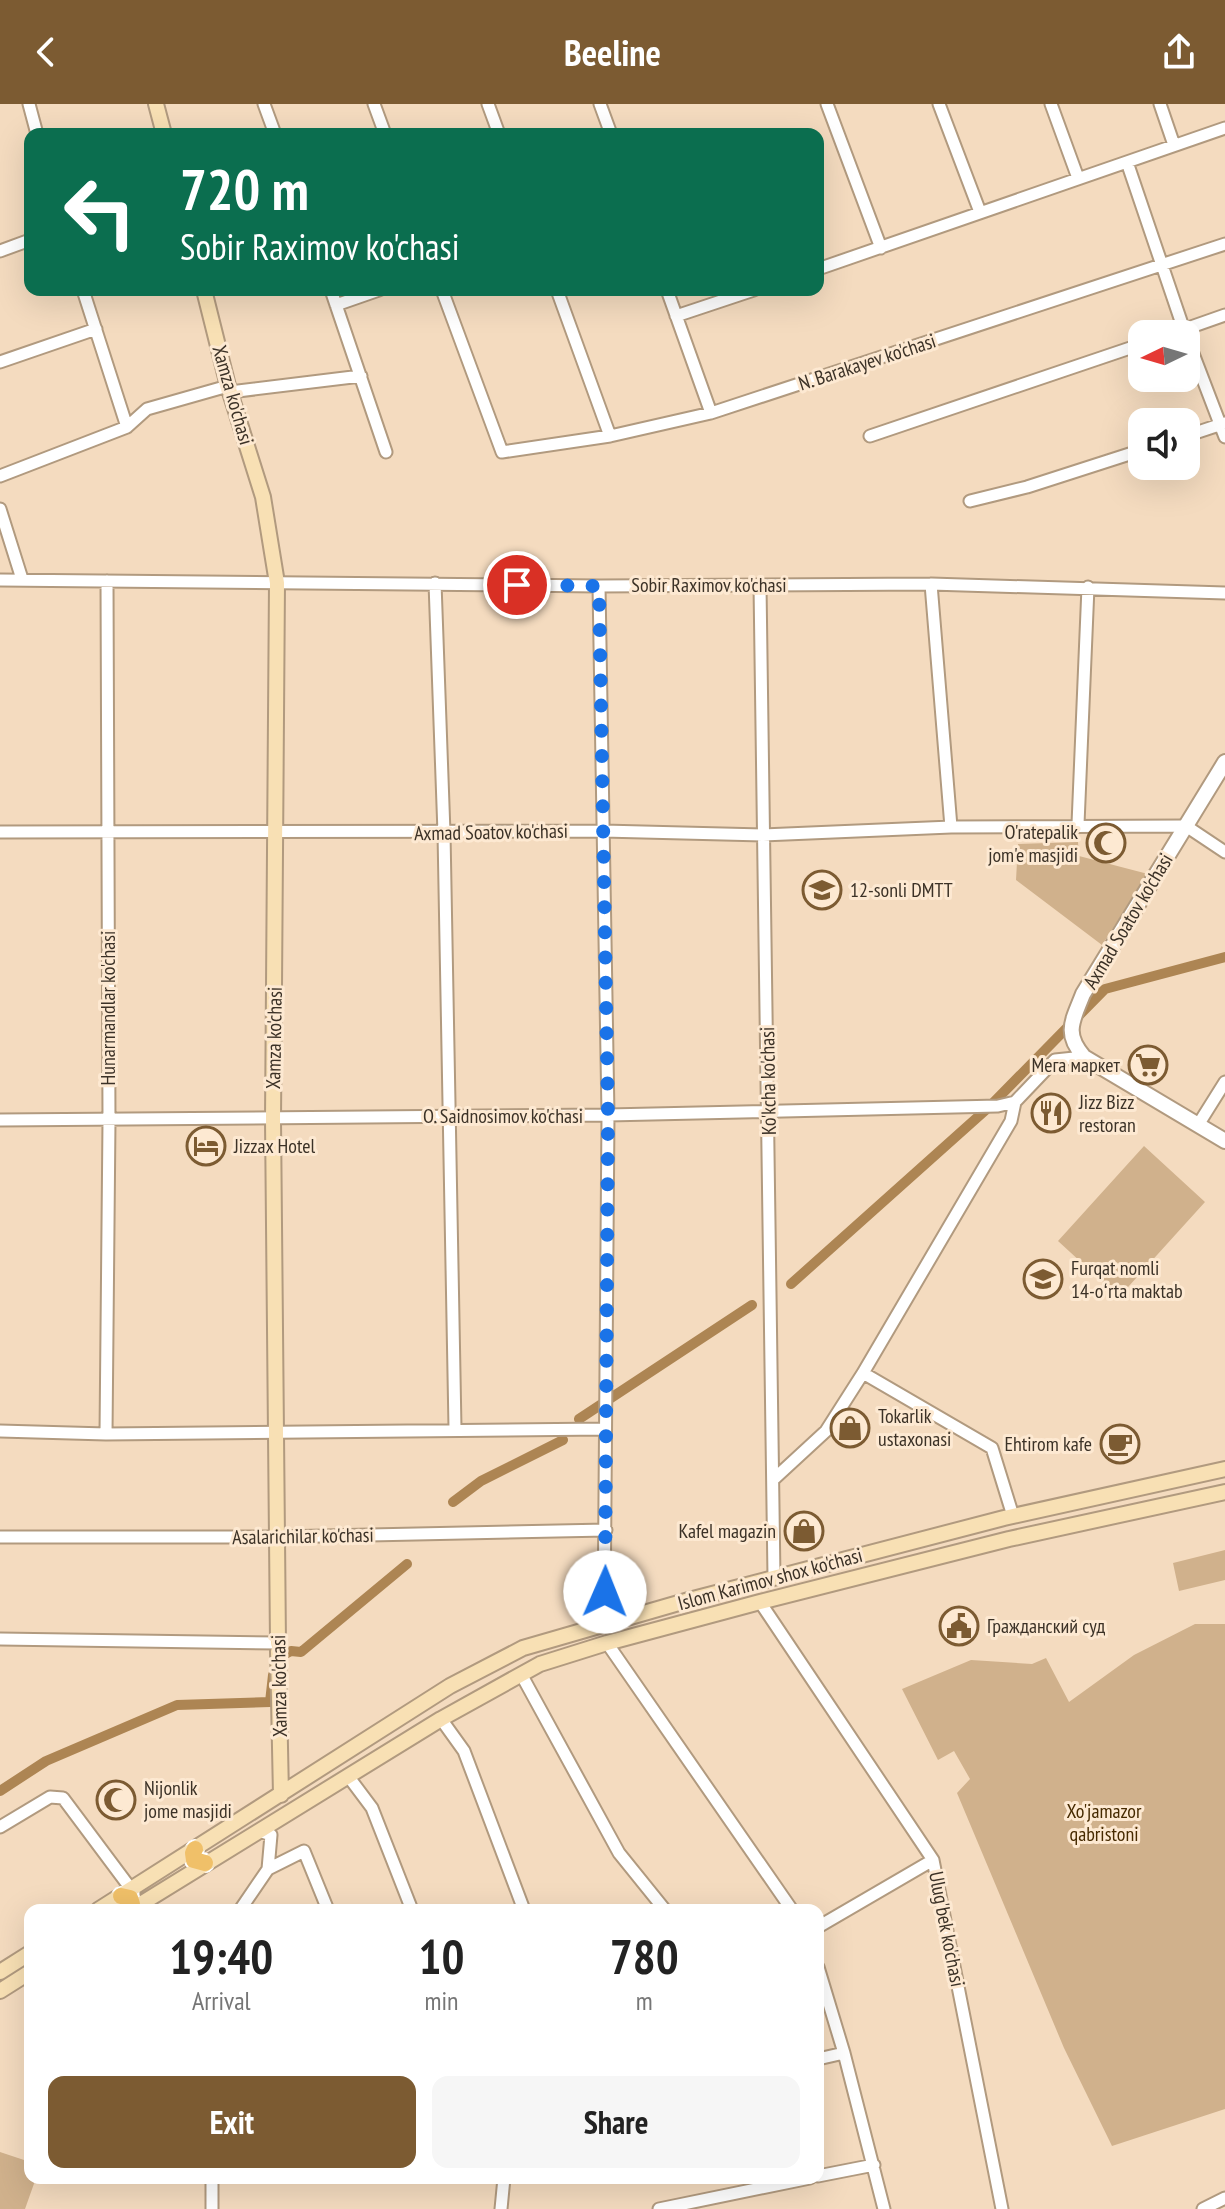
<!DOCTYPE html>
<html lang="en">
<head>
<meta charset="utf-8">
<style>
	body { margin:0; font-family:"PT Sans Narrow",sans-serif; background:#f6f6f6; color:#222; height:100vh; display:flex; flex-direction:column; font-size:30px; white-space:nowrap }
	* { box-sizing:border-box; margin:0 }
	p { font-size:26px; color:#767676 }
	.icon { flex:none; width:44px; height:44px; fill:none; stroke:currentColor; stroke-width:2; stroke-linecap:round; stroke-linejoin:round }
	.map { position:relative; flex:1; overflow:hidden }
	.drawer { position:absolute; left:24px; top:1800px; width:800px; height:280px; display:flex; flex-direction:column; background:#fff; border-radius:16px; box-shadow:0 8px 32px #0002 }
	.drawer>* { flex:none }
	.top-card { position:absolute; left:24px; top:24px; width:800px; height:168px; border-radius:16px; box-shadow:0 8px 32px #0002; background:#0b6e4f; color:#fff; overflow:hidden }
	.needle { width:52px; rotate:265deg }
	.controls { position:absolute; left:1128px; top:216px; display:grid; gap:16px }
	.controls a { display:grid; place-items:center; width:72px; height:72px; border-radius:16px; background:#fff; box-shadow:0 8px 32px #0002; font-size:40px }
	.pin { position:absolute; display:grid; place-items:center; width:68px; height:68px; color:#fff; margin:-34px; border:4px solid #fff; border-radius:50%; box-shadow:0 2px 8px #0007 }
	.me { position:absolute; width:88px; margin:-44px; rotate:1deg; stroke-linejoin:round; filter:drop-shadow(0 0 6px #0008) }
	.turn { display:flex; align-items:center; gap:28px; height:168px; padding:0 24px; font-size:36px }
	.turn .icon { width:104px; height:104px; stroke-width:2.5 }
	.turn b { display:block; font-size:56px; line-height:68px }
	.eta { display:flex; justify-content:space-evenly; align-items:center; height:136px; text-align:center }
	.eta b { font-size:48px; font-weight:700; line-height:56px }
	.cta { display:flex; gap:16px; margin-top:auto; padding:16px 24px }
	.cta a { flex:1; height:92px; border-radius:16px; background:#7c5b32; color:#fff; font-size:32px; font-weight:700; line-height:92px; text-align:center }
	.cta a+a { background:#f6f6f6; color:#222 }
	header { display:flex; justify-content:space-between; align-items:center; height:104px; padding:0 24px; background:#7c5b32; color:#fff; font-size:36px; font-weight:700 }
	.map>svg:first-child { display:block }
	.green { fill:#d0b18c }
	.lines { fill:none; stroke-linecap:round; stroke-linejoin:round }
	.canal { stroke:#ad8553; stroke-width:10 }
	.minor-casing { stroke:#b19a7f; stroke-width:15 }
	.tertiary-casing { stroke:#b19a7f; stroke-width:18 }
	.secondary-casing { stroke:#b19a7f; stroke-width:18 }
	.primary-casing { stroke:#fff; stroke-width:20 }
	.minor { stroke:#fff; stroke-width:11 }
	.tertiary { stroke:#fff; stroke-width:14 }
	.secondary { stroke:#f8e0b4; stroke-width:14 }
	.primary { stroke:#f0c069; stroke-width:16 }
	.route { stroke:#1a73e8; stroke-width:14; stroke-dasharray:0 25.2 }
	.labels { text-anchor:middle; dominant-baseline:central; stroke-width:6; stroke-linejoin:round; paint-order:stroke }
	.street-label { font-size:20px; fill:#3c3227; stroke:#fde9d2 }
	.poi-label { font-size:20px; fill:#3c3227; stroke:#fde9d2; text-anchor:start }
	.park-label { font-size:20px; fill:#462a00; stroke:#fde9d2 }
</style>
</head>
<body>
<header><svg class="icon" aria-label="back" viewBox="0 0 24 24"><path d="M15 5l-7 7 7 7"/></svg>Beeline<svg class="icon" aria-label="share" viewBox="0 0 24 24"><path d="M12 15V3M7 8l5-5 5 5M5 13v7h14v-7"/></svg></header>
<div class="map">
<svg width="1225" height="2105" viewBox="0 0 1225 2105">
	<rect width="100%" height="100%" fill="#f4dbbf"/>
	<path class="green" d="M1078,738L1079,752L1148,770L1102,841L1016,776L1018,740Z
		M1144,1042L1205,1098L1119,1193L1058,1137Z
		M1225,1446V1476L1179,1487L1173,1459Z
		M1195,1520H1225V2005L1112,2042L1064,1944L957,1689L970,1675L954,1647L938,1656L902,1585L971,1556L1032,1560L1046,1554L1069,1598L1134,1551Z
		M0,2048L30,2058V2074H36L25,2105H0Z"/>
	<g class="lines">
		<path class="canal" d="M791,1180L989,1003L1105,885L1225,853
			M579,1315L752,1201
			M453,1398L481,1377L563,1336
			M275,1555L291,1547L301,1548L407,1460
			M0,1687L46,1657L177,1601L270,1598L273,1571"/>
		<defs>
			<path id="minor" d="M29,0L37,30
				M264,0L275,30
				M374,0L385,30
				M488,0L499,30
				M600,0L611,30
				M827,0L881,144
				M939,0L980,108
				M1051,0L1078,74
				M1160,0L1174,41
				M1127,58L1184,226L1225,333
				M0,147L30,136
				M818,165L1225,24
				M83,186L127,323
				M331,186L386,348
				M442,186L502,348L610,332L711,309L1225,140
				M557,186L610,332
				M667,186L711,309
				M336,201L379,186
				M676,212L754,186
				M1171,230L1225,211
				M0,258L96,225
				M230,288L361,272
				M870,332L1142,240
				M1186,332L1225,319
				M0,372L127,323L147,305L228,282
				M970,397L1027,383L1142,346
				M0,405L22,475
				M0,476L599,482L931,480L1225,489
				M435,479L444,729L455,1324
				M931,480L951,723
				M760,481L774,1474
				M599,482L608,1011L604,1519
				M1078,720L1088,483
				M0,728L603,727L763,731L951,723L1186,722L1225,748
				M0,1016L608,1011L998,1002L1015,998L1055,956L1084,953
				M1198,1021L1225,978
				M863,1269L992,1344L1013,1412
				M0,1327L106,1330L604,1325
				M106,1330L109,1017L107,477
				M775,1374L826,1327L863,1269L1011,1017L1015,998
				M0,1433H276L606,1426
				M760,1498L933,1756L1002,2105
				M0,1535L278,1539
				M607,1539L792,1806
				M521,1570L619,1749L665,1806
				M441,1615L464,1647L524,1806
				M348,1672L372,1704L412,1806
				M0,1723L50,1693L63,1694L134,1789
				M268,1765L304,1747L328,1806
				M240,1806L268,1765L271,1731L259,1727
				M818,1823L933,1756
				M818,1863L844,1949L884,2105
				M818,1955L844,1949
				M818,2072L874,2061
				M212,2074V2105
				M501,2105L504,2074
				M659,2105L810,2074
				M1203,2105L1225,2094"/>
			<path id="tertiary" d="M1225,658L1083,890C1073,916 1063,929 1084,953L1225,1037"/>
			<path id="secondary" d="M156,0L164,30
				M204,186L228,282L263,393L277,479L273,1016L278,1539
				M278,1547L281,1691
				M98,1806L450,1582L523,1544L689,1496L1004,1414L1225,1365
				M131,1806L441,1615L540,1560L607,1539L760,1498L1009,1435L1225,1388
				M0,1868L30,1849
				M0,1887L30,1868"/>
			<path id="primary" d="M195,1745L193,1749L194,1756L205,1759
				M121,1792L130,1794L132,1800L130,1806"/>
		</defs>
		<use href="#minor" class="minor-casing"/>
		<use href="#tertiary" class="tertiary-casing"/>
		<use href="#secondary" class="secondary-casing"/>
		<use href="#primary" class="primary-casing"/>
		<use href="#minor" class="minor"/>
		<use href="#tertiary" class="tertiary"/>
		<use href="#secondary" class="secondary"/>
		<use href="#primary" class="primary"/>
	</g>
	<g class="lines">
		<path class="route" d="M517,481L599,482L608,1011L605,1488"/>
	</g>
	<defs>
		<symbol id="mosque-ring" viewBox="-11 -11 22 22"><circle r="9.5" fill="#fde9d2" stroke="#7c5b32" stroke-width="1.5"/><path d="M3.5-4.9A6 6 0 1 0 3.5 4.9A5 5 0 1 1 3.5-4.9Z" fill="#7c5b32"/></symbol>
		<symbol id="school-ring" viewBox="-11 -11 22 22"><circle r="9.5" fill="#fde9d2" stroke="#7c5b32" stroke-width="1.5"/><path d="M0-5L7-2L0 1L-7-2ZM-4 1L0 2.5L4 1V4Q0 6-4 4Z" fill="#7c5b32"/></symbol>
		<symbol id="supermarket-ring" viewBox="-11 -11 22 22"><circle r="9.5" fill="#fde9d2" stroke="#7c5b32" stroke-width="1.5"/><path d="M-6-5.5h2.5l.6 2H6L4.5 2H-2.5L-4.4-4H-6ZM-1.5 3.2a1.3 1.3 0 1 0 .1 0ZM3 3.2a1.3 1.3 0 1 0 .1 0Z" fill="#7c5b32"/></symbol>
		<symbol id="restaurant-ring" viewBox="-11 -11 22 22"><circle r="9.5" fill="#fde9d2" stroke="#7c5b32" stroke-width="1.5"/><path d="M-5-6h1v4h1v-4h1v4h1v-4h1v5L-1.5 .5V6h-2V.5L-5-1ZM5-6V6H3V1.5H1.5Q1.5-4 5-6Z" fill="#7c5b32"/></symbol>
		<symbol id="hotel-ring" viewBox="-11 -11 22 22"><circle r="9.5" fill="#fde9d2" stroke="#7c5b32" stroke-width="1.5"/><path d="M-6-4.5h1.5V1H6V5H4.5V3h-9V5H-6ZM-4 0a1.8 1.8 0 1 1 3.6 0ZM.5 0V-2.5h3Q6-2.5 6 0Z" fill="#7c5b32"/></symbol>
		<symbol id="shop-ring" viewBox="-11 -11 22 22"><circle r="9.5" fill="#fde9d2" stroke="#7c5b32" stroke-width="1.5"/><path d="M-5-2.5h2.3a2.7 3.5 0 0 1 5.4 0H5L5.5 6h-11ZM-1.5-2.5h3a1.5 2.3 0 0 0-3 0Z" fill="#7c5b32"/></symbol>
		<symbol id="cafe-ring" viewBox="-11 -11 22 22"><circle r="9.5" fill="#fde9d2" stroke="#7c5b32" stroke-width="1.5"/><path d="M-5.5-4.5H6V0H3Q3 3.5 0 3.5H-2.5Q-5.5 3.5-5.5 0ZM3-3.2v2h1.7v-2ZM-6 4.5H4V6H-6Z" fill="#7c5b32"/></symbol>
		<symbol id="civic-ring" viewBox="-11 -11 22 22"><circle r="9.5" fill="#fde9d2" stroke="#7c5b32" stroke-width="1.5"/><path d="M-.6-6.5H3V-4.5H.6V-3L4-1V1h2V6H-6V1h2V-1L-.6-3ZM-1.2 2.5V6h2.4V2.5Z" fill="#7c5b32"/></symbol>
	</defs>
	<g fill-rule="evenodd">
		<use href="#mosque-ring" x="1084" y="717" width="44" height="44"/>
		<use href="#school-ring" x="800" y="764" width="44" height="44"/>
		<use href="#supermarket-ring" x="1126" y="939" width="44" height="44"/>
		<use href="#restaurant-ring" x="1029" y="987" width="44" height="44"/>
		<use href="#hotel-ring" x="184" y="1020" width="44" height="44"/>
		<use href="#school-ring" x="1021" y="1153" width="44" height="44"/>
		<use href="#shop-ring" x="828" y="1302" width="44" height="44"/>
		<use href="#cafe-ring" x="1098" y="1318" width="44" height="44"/>
		<use href="#shop-ring" x="782" y="1405" width="44" height="44"/>
		<use href="#civic-ring" x="937" y="1500" width="44" height="44"/>
		<use href="#mosque-ring" x="94" y="1674" width="44" height="44"/>
	</g>
	<g class="labels">
		<g class="street-label">
			<text transform="translate(867 258) rotate(-18)">N. Barakayev ko'chasi</text>
			<text transform="translate(233 291) rotate(74)">Xamza ko'chasi</text>
			<text x="709" y="481">Sobir Raximov ko'chasi</text>
			<text transform="translate(491 728) rotate(-1)">Axmad Soatov ko'chasi</text>
			<text transform="translate(1128 817) rotate(-59)">Axmad Soatov ko'chasi</text>
			<text transform="translate(108 904) rotate(-90)">Hunarmandlar ko'chasi</text>
			<text transform="translate(274 934) rotate(-89)">Xamza ko'chasi</text>
			<text transform="translate(768 977) rotate(-91)">Ko'kcha ko'chasi</text>
			<text x="503" y="1012">O. Saidnosimov ko'chasi</text>
			<text transform="translate(303 1432) rotate(-1)">Asalarichilar ko'chasi</text>
			<text transform="translate(770 1475) rotate(-15)">Islom Karimov shox ko'chasi</text>
			<text transform="translate(279 1582) rotate(-91)">Xamza ko'chasi</text>
			<text transform="translate(947 1825) rotate(79)">Ulug'bek ko'chasi</text>
		</g>
		<g class="poi-label">
			<text x="1078" y="728" text-anchor="end">O'ratepalik<tspan x="1078" dy="23">jom'e masjidi</tspan></text>
			<text x="850" y="786">12-sonli DMTT</text>
			<text x="1120" y="961" text-anchor="end">Мега маркет</text>
			<text x="1079" y="998">Jizz Bizz<tspan x="1079" dy="23">restoran</tspan></text>
			<text x="234" y="1042">Jizzax Hotel</text>
			<text x="1071" y="1164">Furqat nomli<tspan x="1071" dy="23">14-oʻrta maktab</tspan></text>
			<text x="878" y="1312">Tokarlik<tspan x="878" dy="23">ustaxonasi</tspan></text>
			<text x="1092" y="1340" text-anchor="end">Ehtirom kafe</text>
			<text x="776" y="1427" text-anchor="end">Kafel magazin</text>
			<text x="987" y="1522">Гражданский суд</text>
			<text x="144" y="1684">Nijonlik<tspan x="144" dy="23">jome masjidi</tspan></text>
		</g>
		<g class="park-label">
			<text x="1104" y="1707">Xo'jamazor<tspan x="1104" dy="23">qabristoni</tspan></text>
		</g>
	</g>
</svg>
<div class="controls">
<a><svg class="needle" viewBox="-14 -14 28 28"><path d="M0-13l5 13h-10z" fill="#e53935"/><path d="M0 13l5-13h-10z" fill="#767676"/></svg></a>
<a><svg class="icon" aria-label="sound" viewBox="0 0 24 24"><path d="M4 9h4l5-4v14l-5-4H4zM17 9q2 3 0 6"/></svg></a>
</div>
<div class="pin" style="left:517px;top:481px;background:#d93025"><svg class="icon" aria-label="arrive" viewBox="0 0 24 24"><path d="M6 21V4h12l-3 4 3 4H6"/></svg></div>
<svg class="me" style="left:605px;top:1488px" viewBox="-20 -20 40 40"><circle r="19" fill="#fff"/><path d="M0-13L10 11 0 6-10 11z" fill="#1a73e8"/></svg>
<div class="top-card">
<div class="turn"><svg class="icon" aria-label="left" viewBox="0 0 24 24"><path d="M17 20v-9H6M10 6l-5 5 5 5"/></svg><div><b>720 m</b>Sobir Raximov ko'chasi</div></div>
</div>
<section class="drawer">
<div class="eta">
<div><b>19:40</b><p>Arrival</p></div>
<div><b>10</b><p>min</p></div>
<div><b>780</b><p>m</p></div>
</div>
<div class="cta"><a>Exit</a><a>Share</a></div>
</section>
</div>
</body>
</html>
